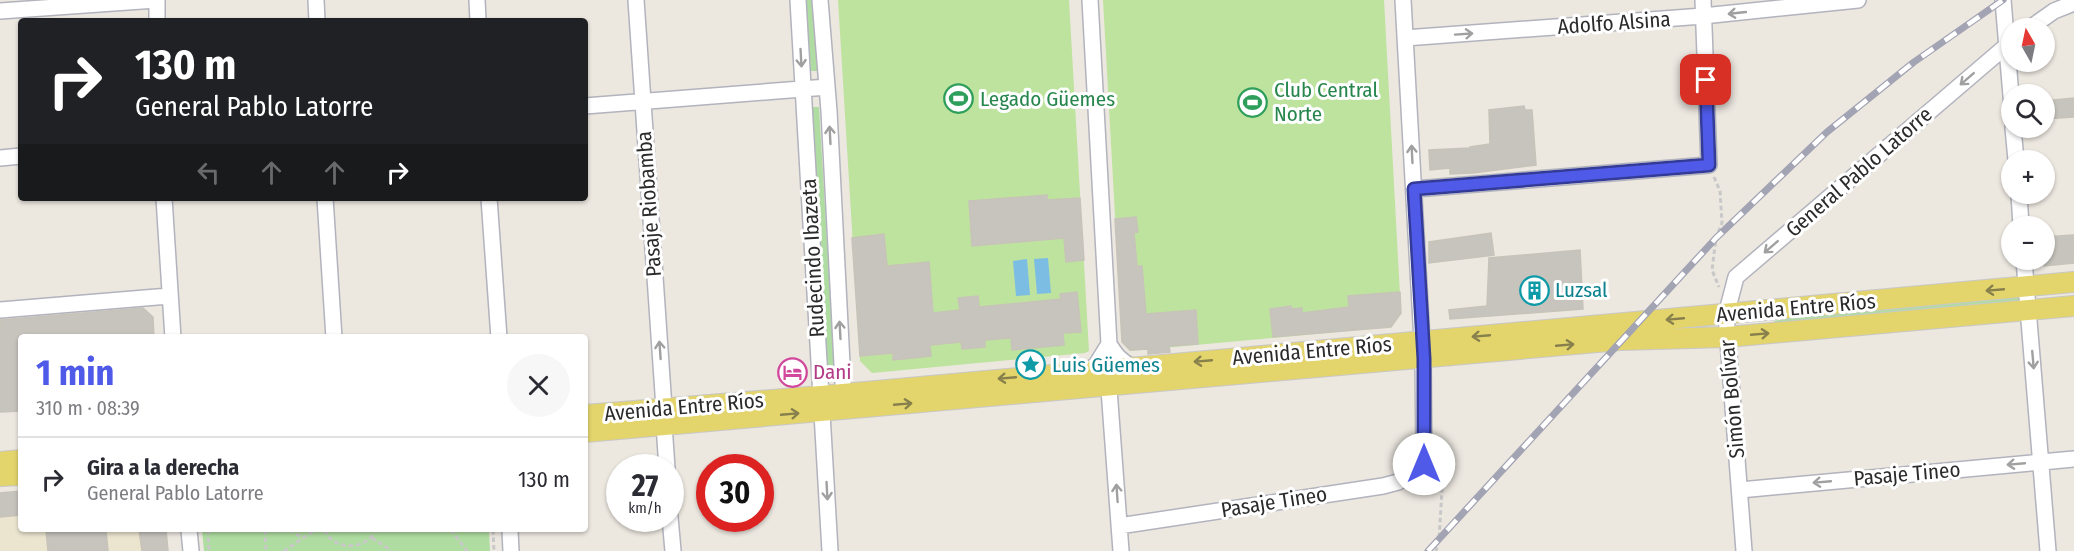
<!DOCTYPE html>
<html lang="es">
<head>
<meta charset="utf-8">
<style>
	body { margin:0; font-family:"Fira Sans Condensed",sans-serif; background:#f7f7f7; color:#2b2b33; height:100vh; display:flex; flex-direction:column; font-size:22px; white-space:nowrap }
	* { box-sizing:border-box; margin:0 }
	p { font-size:20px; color:#7c7c81 }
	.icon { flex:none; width:33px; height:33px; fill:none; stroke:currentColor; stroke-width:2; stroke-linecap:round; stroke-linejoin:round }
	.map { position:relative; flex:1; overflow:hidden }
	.panel { position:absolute; left:18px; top:334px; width:570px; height:198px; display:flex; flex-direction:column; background:#fff; border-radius:6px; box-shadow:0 2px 4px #0004 }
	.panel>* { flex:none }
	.hud { position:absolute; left:18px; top:18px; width:570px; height:183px; border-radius:6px; box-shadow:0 2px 4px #0004; background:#202124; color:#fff; overflow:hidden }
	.needle { width:39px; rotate:351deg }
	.controls { position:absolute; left:2001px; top:18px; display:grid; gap:12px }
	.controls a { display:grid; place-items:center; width:54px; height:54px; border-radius:50%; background:#fff; box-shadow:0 2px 4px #0004; font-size:30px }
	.speed { position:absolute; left:606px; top:454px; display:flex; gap:12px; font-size:30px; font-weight:700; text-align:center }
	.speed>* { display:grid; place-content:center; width:78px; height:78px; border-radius:50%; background:#fff; box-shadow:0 2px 4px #0004; line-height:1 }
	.speed small { font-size:15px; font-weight:400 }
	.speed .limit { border:9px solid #d22; background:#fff; color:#111 }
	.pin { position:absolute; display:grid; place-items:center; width:51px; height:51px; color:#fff; margin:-26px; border-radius:12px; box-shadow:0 3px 9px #0006 }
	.me { position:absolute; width:66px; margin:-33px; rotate:0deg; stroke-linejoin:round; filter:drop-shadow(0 0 4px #0008) }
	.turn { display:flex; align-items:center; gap:21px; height:126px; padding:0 18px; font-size:27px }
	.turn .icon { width:78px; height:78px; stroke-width:2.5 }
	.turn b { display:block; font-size:42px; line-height:51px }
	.lanes { display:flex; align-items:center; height:57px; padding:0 18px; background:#0003; justify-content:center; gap:30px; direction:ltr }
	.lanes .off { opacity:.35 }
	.round { display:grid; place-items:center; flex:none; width:63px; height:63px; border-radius:32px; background:#f7f7f7 }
	.headline { display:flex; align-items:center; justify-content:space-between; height:102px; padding:0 18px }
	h1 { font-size:36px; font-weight:700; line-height:45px; color:#4f5be8 }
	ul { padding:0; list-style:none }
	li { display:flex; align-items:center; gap:18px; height:84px; padding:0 18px; border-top:2px solid #e1e1e2 }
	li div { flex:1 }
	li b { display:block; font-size:22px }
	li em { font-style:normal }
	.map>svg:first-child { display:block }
	.education { fill:#ebe5d0 }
	.green { fill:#afdda1 }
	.pitch { fill:#bee39e }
	.water { fill:#7cbde3 }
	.building { fill:#c7c4be; stroke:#c7c3b9; stroke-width:1.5 }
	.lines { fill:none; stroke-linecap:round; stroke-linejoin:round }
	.minor-casing { stroke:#b2b3bd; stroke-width:18 }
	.major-casing { stroke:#c8c8c8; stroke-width:22 }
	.path { stroke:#c8c8c8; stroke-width:3; stroke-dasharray:4.5 3; stroke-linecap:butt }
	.minor { stroke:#fff; stroke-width:15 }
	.major { stroke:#e3d46c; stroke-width:20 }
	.rail-casing { stroke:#a2a3b3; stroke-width:7 }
	.rail { stroke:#fff; stroke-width:4.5; stroke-dasharray:14; stroke-linecap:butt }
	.oneway { stroke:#a0a0a0 }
	.oneway2 { stroke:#87804c }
	.route-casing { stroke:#333b97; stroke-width:15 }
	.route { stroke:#4f5be8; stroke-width:10 }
	.labels { text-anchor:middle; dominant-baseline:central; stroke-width:6; stroke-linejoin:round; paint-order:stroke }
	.street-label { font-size:21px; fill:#2b2b2b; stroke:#fff }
	.leisure-label { font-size:21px; fill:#27864d; stroke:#fff; text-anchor:start }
	.culture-label { font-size:21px; fill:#0d838f; stroke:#fff; text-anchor:start }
	.hotel-label { font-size:21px; fill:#b23c85; stroke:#fff; text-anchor:start }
</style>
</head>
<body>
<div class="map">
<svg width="2074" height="551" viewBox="0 0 2074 551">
	<rect width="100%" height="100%" fill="#ece7df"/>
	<path class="education" d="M21,491V530H166L168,551H0V493Z"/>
	<path class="green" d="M806,0H814L818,71H811Z
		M811,107H819L835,375L827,376Z
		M2020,296L2021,307L1775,326L1774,321L1797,316Z
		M202,530H489L490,551H204Z"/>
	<path class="pitch" d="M838,0H1069L1089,351L1085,353L872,373L860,361Z
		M1103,0H1384L1401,313L1391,327L1130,351L1122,342Z"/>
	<path class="water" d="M1048,258L1051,293L1037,294L1034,259Z
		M1027,259L1030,295L1016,296L1013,261Z"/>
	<path class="building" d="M2074,98V117L2044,119V101Z
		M1524,106L1525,110H1532L1536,165L1473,173L1450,174V168L1430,170L1429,150L1470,148V147L1490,144L1489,110Z
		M1047,195V200L1080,198L1084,260L1066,262L1064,238L972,246L969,201Z
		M1136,217L1138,232L1134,233L1137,266H1142L1146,314L1196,310L1198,344L1169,346L1170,352L1148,354V349L1130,350L1122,342L1115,219Z
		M1491,233L1494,255L1429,263V242Z
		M884,234L887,266L929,262L933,313L960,310L958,298L978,296L979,307L1061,299L1060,294L1077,292L1081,332L1063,333L1064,345L1012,350L1011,338L985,340V347L962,349L961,342L930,345L931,356L893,360V353L860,356L852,238Z
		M2074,235V263L2044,266V237Z
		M1580,250L1583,309L1450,319L1449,310L1487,306L1489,258Z
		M1400,292L1401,313L1391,327L1273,337L1270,309L1291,306V309L1302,308V313L1349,307L1348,296Z
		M143,308L153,317L154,338H21V411L0,412V320Z
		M21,491V515L0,517V493Z
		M46,530H106L108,551H48Z
		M139,530H166L168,551H142Z"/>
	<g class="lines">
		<defs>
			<path id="minor" d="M157,0V21
				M316,0L317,21
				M477,0L478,21
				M636,0L664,408
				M798,0L830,551
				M820,0L829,111L844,403
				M1090,0L1109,344
				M2003,0L2012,108
				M0,11L156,0
				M2030,28L2054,11L2074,3
				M1405,38L1703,16L1858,0
				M585,106L827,87
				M2013,128L2016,160
				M0,158L21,156
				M1415,189L1709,165L1703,0
				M2019,194L2021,226
				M164,198L173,338
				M325,198L334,338
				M489,198L499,338
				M2024,260L2048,551
				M0,310L169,296
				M1088,371L1096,365L1109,344C1115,354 1121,362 1133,367
				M1108,376L1121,551
				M664,425L667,468
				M1740,490L2074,459
				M670,517L673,551
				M1119,526L1383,486L1398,482L1424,464L1423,359L1403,0
				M189,530L191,551
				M510,530L511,551
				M1744,551L1726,315L1736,277L2012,41"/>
			<path id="major" d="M585,415L821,396L2074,282
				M585,432L1620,340L1727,337L2074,306
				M0,462L21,460
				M0,476L21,475"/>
		</defs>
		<use href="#minor" class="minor-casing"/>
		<use href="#major" class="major-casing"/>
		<path class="path" d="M1714,177L1720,191L1722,223L1716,238L1712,270L1719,287
			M1432,476L1442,490L1439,539L1436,551
			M208,530L209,551
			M265,530L266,551
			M290,530L303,538
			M325,530C333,551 367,551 375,530
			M451,530L467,551
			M493,530L494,551
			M372,538L392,551
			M284,551L315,530"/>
		<use href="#minor" class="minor"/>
		<use href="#major" class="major"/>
		<defs>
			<path id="rail" d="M1428,551L1716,238L1827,132L1914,62L2003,0"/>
		</defs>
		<use href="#rail" class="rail-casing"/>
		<use href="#rail" class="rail"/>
	</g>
	<defs><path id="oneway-shaft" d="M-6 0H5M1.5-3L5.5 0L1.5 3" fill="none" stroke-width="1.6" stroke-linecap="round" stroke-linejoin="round" transform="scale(1.5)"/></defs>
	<g class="oneway">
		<use href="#oneway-shaft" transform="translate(1737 13) rotate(174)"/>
		<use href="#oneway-shaft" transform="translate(1464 34) rotate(-4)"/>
		<use href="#oneway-shaft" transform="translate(801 58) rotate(87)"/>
		<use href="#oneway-shaft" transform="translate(1967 79) rotate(139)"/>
		<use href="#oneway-shaft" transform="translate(830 135) rotate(-93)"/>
		<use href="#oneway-shaft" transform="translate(1412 154) rotate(-93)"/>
		<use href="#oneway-shaft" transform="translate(1771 247) rotate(139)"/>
		<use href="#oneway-shaft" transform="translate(840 330) rotate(-93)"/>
		<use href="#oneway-shaft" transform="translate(660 350) rotate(-94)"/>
		<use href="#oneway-shaft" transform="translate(2033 360) rotate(85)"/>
		<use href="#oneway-shaft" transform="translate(2016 464) rotate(175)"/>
		<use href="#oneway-shaft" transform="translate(1822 482) rotate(175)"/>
		<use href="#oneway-shaft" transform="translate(827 491) rotate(87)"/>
		<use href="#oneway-shaft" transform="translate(1117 493) rotate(-94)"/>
	</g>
	<g class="oneway2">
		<use href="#oneway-shaft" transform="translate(1995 290) rotate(175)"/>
		<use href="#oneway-shaft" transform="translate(1675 319) rotate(175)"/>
		<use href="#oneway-shaft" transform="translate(1760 334) rotate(-5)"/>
		<use href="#oneway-shaft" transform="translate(1481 336) rotate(175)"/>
		<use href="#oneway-shaft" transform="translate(1565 345) rotate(-5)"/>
		<use href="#oneway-shaft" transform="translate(1203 361) rotate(175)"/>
		<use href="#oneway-shaft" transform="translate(1007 378) rotate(175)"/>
		<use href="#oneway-shaft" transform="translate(903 404) rotate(-5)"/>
		<use href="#oneway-shaft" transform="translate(790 414) rotate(-5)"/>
	</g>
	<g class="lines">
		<defs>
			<path id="route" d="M1424,464V359L1414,189L1709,165L1706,80"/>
		</defs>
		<use href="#route" class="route-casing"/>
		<use href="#route" class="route"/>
	</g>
	<defs>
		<symbol id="stadium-ring" viewBox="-11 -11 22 22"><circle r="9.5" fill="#fff" stroke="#2e9e5b" stroke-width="1.5"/><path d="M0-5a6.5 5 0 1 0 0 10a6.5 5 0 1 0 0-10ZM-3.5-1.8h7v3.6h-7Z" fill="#2e9e5b"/></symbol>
		<symbol id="building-ring" viewBox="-11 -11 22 22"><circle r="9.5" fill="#fff" stroke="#0f9aa8" stroke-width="1.5"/><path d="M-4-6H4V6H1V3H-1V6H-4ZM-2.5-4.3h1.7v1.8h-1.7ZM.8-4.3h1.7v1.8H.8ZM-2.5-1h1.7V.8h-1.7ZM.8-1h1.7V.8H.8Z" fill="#0f9aa8"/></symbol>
		<symbol id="sight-ring" viewBox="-11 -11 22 22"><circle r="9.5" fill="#fff" stroke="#0f9aa8" stroke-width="1.5"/><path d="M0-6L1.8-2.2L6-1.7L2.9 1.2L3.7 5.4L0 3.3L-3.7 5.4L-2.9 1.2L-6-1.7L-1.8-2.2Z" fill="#0f9aa8"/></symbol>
		<symbol id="hotel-ring" viewBox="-11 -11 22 22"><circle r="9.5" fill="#fff" stroke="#d1479c" stroke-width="1.5"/><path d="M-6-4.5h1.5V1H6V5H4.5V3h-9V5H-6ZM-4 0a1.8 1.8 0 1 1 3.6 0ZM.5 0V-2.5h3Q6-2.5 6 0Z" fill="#d1479c"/></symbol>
	</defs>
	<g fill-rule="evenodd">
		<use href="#stadium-ring" x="942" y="82" width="33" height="33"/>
		<use href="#stadium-ring" x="1236" y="86" width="33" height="33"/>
		<use href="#building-ring" x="1518" y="274" width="33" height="33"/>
		<use href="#sight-ring" x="1014" y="348" width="33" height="33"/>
		<use href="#hotel-ring" x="776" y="356" width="33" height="33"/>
	</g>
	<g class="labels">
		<g class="street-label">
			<text transform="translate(1614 23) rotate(-4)">Adolfo Alsina</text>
			<text transform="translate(1859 172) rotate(-41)">General Pablo Latorre</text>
			<text transform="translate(649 204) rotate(-94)">Pasaje Riobamba</text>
			<text transform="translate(813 258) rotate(-93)">Rudecindo Ibazeta</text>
			<text transform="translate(1796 308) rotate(-5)">Avenida Entre Ríos</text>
			<text transform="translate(1312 351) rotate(-5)">Avenida Entre Ríos</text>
			<text transform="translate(1732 399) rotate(-95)">Simón Bolívar</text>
			<text transform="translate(684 407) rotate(-5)">Avenida Entre Ríos</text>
			<text transform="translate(1907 474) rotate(-5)">Pasaje Tineo</text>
			<text transform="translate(1274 502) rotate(-9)">Pasaje Tineo</text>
		</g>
		<g class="leisure-label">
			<text x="1274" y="90">Club Central<tspan x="1274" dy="24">Norte</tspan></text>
			<text x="980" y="99">Legado Güemes</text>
		</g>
		<g class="culture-label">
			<text x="1555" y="290">Luzsal</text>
			<text x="1052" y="365">Luis Güemes</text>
		</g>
		<g class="hotel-label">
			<text x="813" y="372">Dani</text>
		</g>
	</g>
</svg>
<div class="controls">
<a><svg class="needle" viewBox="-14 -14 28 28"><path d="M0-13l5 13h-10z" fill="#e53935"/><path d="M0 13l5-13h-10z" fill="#7c7c81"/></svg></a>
<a><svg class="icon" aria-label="search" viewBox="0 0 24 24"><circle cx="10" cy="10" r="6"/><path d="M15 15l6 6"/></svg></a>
<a>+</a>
<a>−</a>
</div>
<div class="speed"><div>27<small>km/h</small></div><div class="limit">30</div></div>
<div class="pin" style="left:1706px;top:80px;background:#d93025"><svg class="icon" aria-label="arrive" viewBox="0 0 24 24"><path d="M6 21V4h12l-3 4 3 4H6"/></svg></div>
<svg class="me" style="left:1424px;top:464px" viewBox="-20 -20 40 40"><circle r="19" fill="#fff"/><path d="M0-13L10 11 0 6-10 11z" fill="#4f5be8"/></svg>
<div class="hud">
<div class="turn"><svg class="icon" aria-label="right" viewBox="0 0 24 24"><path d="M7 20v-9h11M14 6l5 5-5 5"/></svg><div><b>130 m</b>General Pablo Latorre</div></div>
<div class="lanes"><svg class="icon off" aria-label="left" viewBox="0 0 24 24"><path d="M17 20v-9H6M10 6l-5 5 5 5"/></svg><svg class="icon off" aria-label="ahead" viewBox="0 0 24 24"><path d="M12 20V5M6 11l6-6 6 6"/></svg><svg class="icon off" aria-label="ahead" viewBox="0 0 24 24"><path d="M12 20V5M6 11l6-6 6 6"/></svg><svg class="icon" aria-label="right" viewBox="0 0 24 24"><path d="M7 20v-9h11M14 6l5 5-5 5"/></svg></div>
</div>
<section class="panel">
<div class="headline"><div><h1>1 min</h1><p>310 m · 08:39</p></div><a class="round"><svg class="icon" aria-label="close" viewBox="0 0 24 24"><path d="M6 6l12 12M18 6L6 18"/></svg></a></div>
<ul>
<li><svg class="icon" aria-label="right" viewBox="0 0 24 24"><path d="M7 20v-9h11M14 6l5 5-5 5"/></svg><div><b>Gira a la derecha</b><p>General Pablo Latorre</p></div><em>130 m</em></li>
</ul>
</section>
</div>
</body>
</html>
